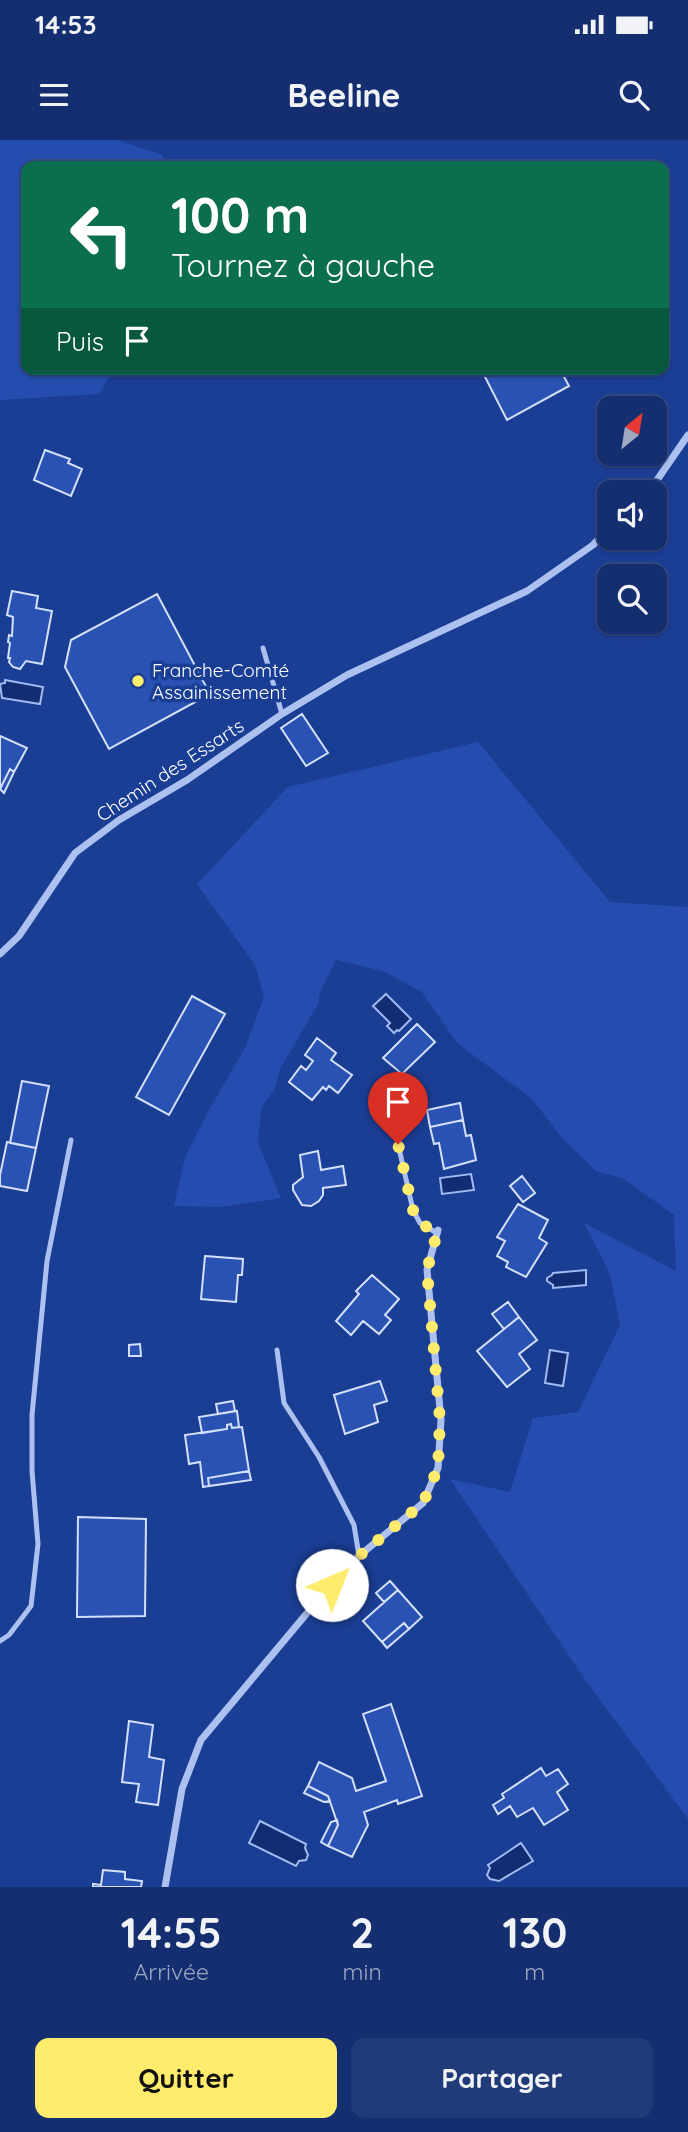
<!DOCTYPE html>
<html lang="fr">
<head>
<meta charset="utf-8">
<style>
	body { margin:0; font-family:Quicksand,sans-serif; background:#213a78; color:#f1f3f6; height:100vh; display:flex; flex-direction:column; font-size:26px; white-space:nowrap }
	* { box-sizing:border-box; margin:0 }
	p { font-size:23px; color:#9da8c3 }
	.icon { flex:none; width:38px; height:38px; fill:none; stroke:currentColor; stroke-width:2; stroke-linecap:round; stroke-linejoin:round }
	.map { position:relative; height:1747px; overflow:hidden }
	.sheet { display:flex; flex-direction:column; background:#142e70; flex:1 }
	.sheet>* { flex:none }
	.guide { position:absolute; left:21px; top:21px; width:648px; height:214px; border-radius:14px; box-shadow:0 2px 5px #0004,0 0 0 2px #334a83; background:#0b6e4f; color:#fff; overflow:hidden }
	.needle { width:46px; rotate:30deg }
	.controls { position:absolute; left:597px; top:256px; display:grid; gap:14px }
	.controls a { display:grid; place-items:center; width:70px; height:70px; border-radius:14px; background:#142e70; box-shadow:0 2px 5px #0004,0 0 0 2px #334a83; font-size:35px }
	.pin { position:absolute; display:grid; place-items:center; width:60px; height:60px; color:#fff; margin:-72px -30px; border-radius:50% 50% 50% 0; rotate:-45deg; box-shadow:0 0 7px #0007 }
	.pin .icon { rotate:45deg }
	.me { position:absolute; width:77px; margin:-38px; rotate:44deg; stroke-linejoin:round; filter:drop-shadow(0 0 5px #0008) }
	.turn { display:flex; align-items:center; gap:24px; height:147px; padding:0 35px; font-size:32px }
	.turn .icon { width:91px; height:91px; stroke-width:2.5 }
	.turn b { display:block; font-size:49px; line-height:60px }
	.then { display:flex; align-items:center; height:66px; padding:0 35px; background:#0003; gap:14px; font-size:26px }
	.eta { display:flex; justify-content:space-evenly; align-items:center; height:119px; text-align:center }
	.eta b { font-size:42px; font-weight:800; line-height:49px }
	.cta { display:flex; gap:14px; margin-top:auto; padding:14px 35px }
	.cta a { flex:1; height:80px; border-radius:14px; background:#ffeb6c; color:#111; font-size:28px; font-weight:800; line-height:80px; text-align:center }
	.cta a+a { background:#213a78; color:#f1f3f6 }
	.status { display:flex; justify-content:space-between; align-items:center; height:49px; padding:0 35px; background:#142e70; direction:ltr }
	.status svg { height:19px; fill:currentColor }
	header { display:flex; justify-content:space-between; align-items:center; height:91px; padding:0 35px; background:#142e70; font-size:32px; font-weight:800 }
	.map>svg:first-child { display:block }
	.green { fill:#244daf }
	.water { fill:#122d73; stroke:#a1baf2; stroke-width:2 }
	.building { fill:#2a52b3; stroke:#d4e0fb; stroke-width:2 }
	.lines { fill:none; stroke-linecap:round; stroke-linejoin:round }
	.service { stroke:#adc1f0; stroke-width:5 }
	.minor { stroke:#adc1f0; stroke-width:7 }
	.route { stroke:#ffeb6c; stroke-width:12; stroke-dasharray:0 21.6 }
	.poi-dot { fill:#ffeb6c; stroke:#1b3e95; stroke-width:2.5 }
	.labels { text-anchor:middle; dominant-baseline:central; stroke-width:7; stroke-linejoin:round; paint-order:stroke }
	.poi-label { font-size:19px; fill:#fff; stroke:#1b3e95; text-anchor:start }
	.street-label { font-size:19px; fill:#fff; stroke:#1b3e95 }
</style>
</head>
<body>
<div class="status"><b>14:53</b><svg viewBox="0 0 49 12"><path d="M0 12V9h3v3zM5 12V6h3v6zM10 12V3h3v9zM15 12V0h3v12zM26 1h20v11H26zM47 4h2v5h-2z"/></svg></div>
<header><svg class="icon" aria-label="menu" viewBox="0 0 24 24"><path d="M4 6h16M4 12h16M4 18h16"/></svg>Beeline<svg class="icon" aria-label="search" viewBox="0 0 24 24"><circle cx="10" cy="10" r="6"/><path d="M15 15l6 6"/></svg></header>
<div class="map">
<svg width="688" height="1747" viewBox="0 0 688 1747">
	<rect width="100%" height="100%" fill="#1b3e95"/>
	<path class="green" d="M0,0H117L162,15L165,26H26V229H114L99,254L0,260Z
		M478,602L610,762L688,767V1679L586,1541L450,1339L510,1352L533,1278L578,1272L620,1185L610,1134L584,1083L676,1131L674,1075L624,1039L596,1031L562,998L532,959L457,903L422,852L383,831L336,820L320,852L318,864L280,929L275,949L263,965L261,971L258,1003L281,1058L220,1067L174,1066L185,1017L210,968L245,908L264,857L255,825L197,744L288,647Z"/>
	<path class="water" d="M5,540L43,547L40,564L2,558L0,544L5,543Z
		M386,854L411,879L399,891L397,890L394,893L387,886L390,883L373,866Z
		M471,1034L474,1050L442,1054L440,1038Z
		M586,1130V1145L553,1148V1145L547,1141V1138L552,1135L553,1133Z
		M550,1210L568,1213L563,1246L545,1243Z
		M260,1681L306,1704L305,1708L308,1715L306,1720L299,1721L296,1726L249,1703Z
		M521,1703L533,1721L499,1741L490,1739L487,1735L490,1728L488,1725Z"/>
	<path class="building" d="M495,229H560L569,246L507,280L484,235Z
		M45,310L70,319L68,323L82,329L71,356L34,340Z
		M12,451L38,456L36,468L52,471L42,524L26,521L20,529L13,527L9,522L10,518H8L10,503L8,502L9,495L12,496L13,477L7,475Z
		M157,454L210,554L109,609L65,527L71,500Z
		M302,574L328,613L306,626L281,588Z
		M0,596L27,608L14,632L10,629L0,649Z
		M10,629L14,632L4,653L0,649Z
		M192,856L225,874L169,975L136,957Z
		M417,884L435,902L402,934L383,918Z
		M317,898L336,913L331,920L352,935L338,953L329,946L326,950L323,947L312,960L289,942L301,926L306,930L313,921L305,915Z
		M22,941L49,946L36,1008L10,1003Z
		M460,963L463,980L430,987L427,970Z
		M463,980L466,996L471,995L476,1020L444,1029L439,1003L434,1004L430,987Z
		M7,1002L36,1008L27,1051L0,1046V1035Z
		M318,1011L321,1030L343,1026L346,1045L323,1048V1055L319,1061L311,1066L302,1065L293,1050V1045L303,1037L300,1015Z
		M522,1036L535,1053L523,1062L510,1046Z
		M518,1064L548,1080L539,1098L547,1103L526,1137L506,1127L508,1122L497,1116L505,1101L497,1097Z
		M205,1116L243,1119L242,1135H238L236,1162L201,1159Z
		M372,1135L399,1159L385,1175L391,1180L379,1194L363,1181L351,1195L336,1181L359,1154L356,1151Z
		M508,1162L519,1177L504,1189L492,1174Z
		M519,1177L537,1200L519,1214L530,1229L507,1247L477,1211Z
		M140,1204L141,1216H129V1205Z
		M380,1241L387,1261L374,1265L378,1282L345,1294L334,1255Z
		M233,1261L235,1271L218,1274L216,1264Z
		M237,1271L239,1287L232,1288L231,1284L227,1285V1289L202,1293L199,1277Z
		M231,1284L232,1288L242,1287L249,1331L208,1338L209,1346L203,1347L200,1322L189,1324L185,1295L227,1289V1285Z
		M249,1331L251,1340L209,1346L208,1338Z
		M78,1377L146,1379L145,1476L77,1477Z
		M390,1441L398,1450L384,1462L376,1453Z
		M398,1450L422,1477L409,1489L404,1483L382,1502L363,1481Z
		M404,1483L409,1489L387,1508L382,1502Z
		M391,1564L422,1656L398,1664L397,1660L364,1672L368,1685L352,1717L328,1706L338,1685L328,1656L308,1646L319,1622L352,1638L356,1651L386,1641L363,1574Z
		M129,1581L153,1585L149,1617L164,1620L158,1665L136,1662L139,1644L122,1642Z
		M541,1628L546,1636L558,1629L568,1644L557,1652L568,1670L544,1685L533,1668L517,1677L510,1666L498,1674L493,1665L504,1658L502,1654Z
		M308,1646L328,1656L330,1661L324,1662L304,1653Z
		M337,1680L338,1685L328,1706L321,1702L331,1682Z
		M103,1730L125,1732V1739L142,1741L141,1747H93V1744L101,1745Z"/>
	<g class="lines">
		<path class="service" d="M263,508L282,574
			M398,1004L413,1070L420,1083L437,1093
			M277,1210L284,1263L319,1317L354,1385L359,1416
			M0,1501L9,1495L31,1466L38,1404L32,1331V1275L47,1121L71,1000"/>
		<path class="minor" d="M646,352L655,343L688,295
			M0,814L19,796L75,713L119,680L187,640L282,574L347,535L527,451L593,405L609,388
			M165,1747L182,1649L201,1600L318,1460L359,1416L423,1363L438,1328L441,1280L427,1130L438,1090"/>
	</g>
	<g class="lines">
		<path class="route" d="M332,1445L359,1416L423,1363L438,1328L440,1280L427,1130L437,1093L420,1083L413,1070L398,1004"/>
	</g>
	<circle class="poi-dot" cx="138" cy="541" r="7"/>
	<g class="labels">
		<g class="poi-label">
			<text x="152" y="530">Franche-Comté<tspan x="152" dy="22">Assainissement</tspan></text>
		</g>
		<g class="street-label">
			<text transform="translate(170 630) rotate(-33)">Chemin des Essarts</text>
		</g>
	</g>
</svg>
<div class="controls">
<a><svg class="needle" viewBox="-14 -14 28 28"><path d="M0-13l5 13h-10z" fill="#e53935"/><path d="M0 13l5-13h-10z" fill="#9da8c3"/></svg></a>
<a><svg class="icon" aria-label="sound" viewBox="0 0 24 24"><path d="M4 9h4l5-4v14l-5-4H4zM17 9q2 3 0 6"/></svg></a>
<a><svg class="icon" aria-label="search" viewBox="0 0 24 24"><circle cx="10" cy="10" r="6"/><path d="M15 15l6 6"/></svg></a>
</div>
<div class="pin" style="left:398px;top:1004px;background:#d93025"><svg class="icon" aria-label="arrive" viewBox="0 0 24 24"><path d="M6 21V4h12l-3 4 3 4H6"/></svg></div>
<svg class="me" style="left:332px;top:1445px" viewBox="-20 -20 40 40"><circle r="19" fill="#fff"/><path d="M0-13L10 11 0 6-10 11z" fill="#ffeb6c"/></svg>
<div class="guide">
<div class="turn"><svg class="icon" aria-label="left" viewBox="0 0 24 24"><path d="M17 20v-9H6M10 6l-5 5 5 5"/></svg><div><b>100 m</b>Tournez à gauche</div></div>
<div class="then">Puis<svg class="icon" aria-label="arrive" viewBox="0 0 24 24"><path d="M6 21V4h12l-3 4 3 4H6"/></svg></div>
</div>
</div>
<section class="sheet">
<div class="eta">
<div><b>14:55</b><p>Arrivée</p></div>
<div><b>2</b><p>min</p></div>
<div><b>130</b><p>m</p></div>
</div>
<div class="cta"><a>Quitter</a><a>Partager</a></div>
</section>
</body>
</html>
